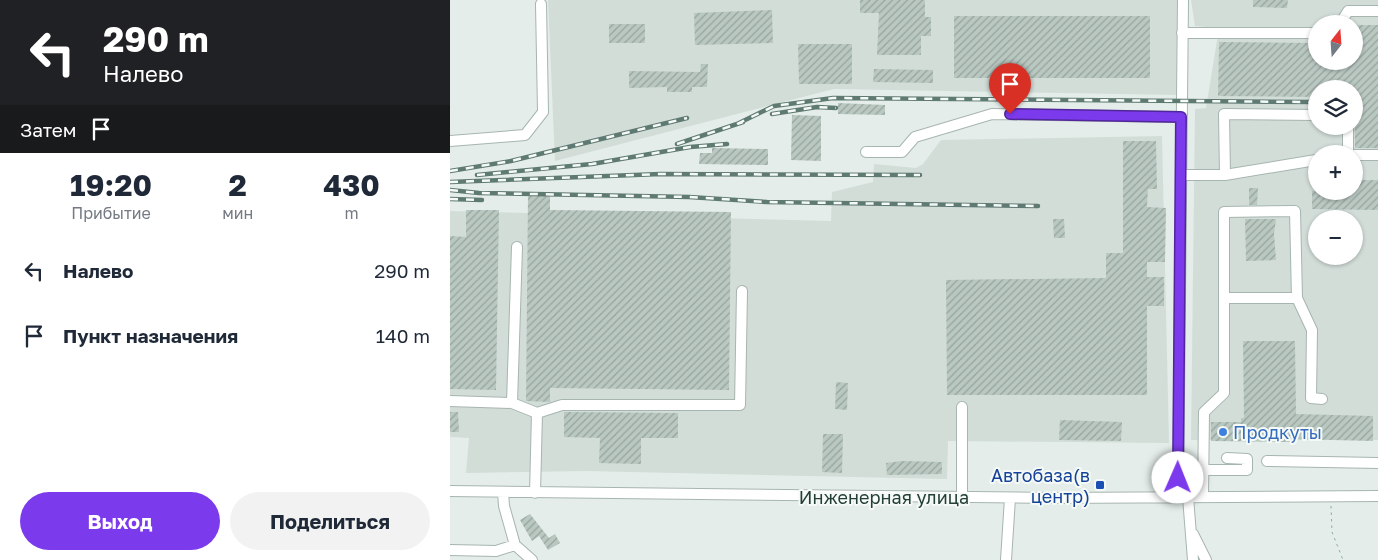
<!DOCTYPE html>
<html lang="ru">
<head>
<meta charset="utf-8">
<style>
	body { margin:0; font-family:"Golos Text",sans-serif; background:#f2f2f3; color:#1f2937; height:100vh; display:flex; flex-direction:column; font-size:19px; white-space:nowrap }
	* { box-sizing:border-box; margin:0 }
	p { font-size:16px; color:#747a83 }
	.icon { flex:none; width:28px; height:28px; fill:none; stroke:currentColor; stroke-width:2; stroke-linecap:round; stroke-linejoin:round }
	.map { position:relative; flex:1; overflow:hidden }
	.sheet { display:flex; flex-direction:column; background:#fff; width:450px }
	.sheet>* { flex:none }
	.hud { background:#202124; color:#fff; overflow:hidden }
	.needle { width:32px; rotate:17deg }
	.tools { position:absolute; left:858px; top:15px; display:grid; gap:10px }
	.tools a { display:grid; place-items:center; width:55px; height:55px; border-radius:50%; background:#fff; box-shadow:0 1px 4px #0004; font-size:25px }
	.pin { position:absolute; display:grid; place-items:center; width:42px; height:42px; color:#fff; margin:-51px -21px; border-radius:50% 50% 50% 0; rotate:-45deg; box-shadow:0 0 5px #0007 }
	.pin .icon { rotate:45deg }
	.me { position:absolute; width:55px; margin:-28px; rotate:1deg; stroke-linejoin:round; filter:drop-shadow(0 0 4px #0008) }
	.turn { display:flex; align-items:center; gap:18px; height:105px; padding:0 20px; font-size:22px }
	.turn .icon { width:65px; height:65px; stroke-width:2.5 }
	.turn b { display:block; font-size:35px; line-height:42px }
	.then { display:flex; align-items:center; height:48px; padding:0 20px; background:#0003; gap:10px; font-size:19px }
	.eta { display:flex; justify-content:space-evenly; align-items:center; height:85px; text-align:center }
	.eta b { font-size:30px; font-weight:700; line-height:35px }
	.action { display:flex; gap:10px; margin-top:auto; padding:10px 20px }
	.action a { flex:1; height:58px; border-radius:30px; background:#7c3aed; color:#fff; font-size:20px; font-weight:700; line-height:58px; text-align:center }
	.action a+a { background:#f2f2f3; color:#1f2937 }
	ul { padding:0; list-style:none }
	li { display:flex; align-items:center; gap:15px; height:65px; padding:0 20px }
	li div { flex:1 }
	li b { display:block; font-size:19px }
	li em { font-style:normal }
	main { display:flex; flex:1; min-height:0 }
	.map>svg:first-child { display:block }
	.built { fill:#d2ddd8; fill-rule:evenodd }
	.building { fill:url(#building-hatch) }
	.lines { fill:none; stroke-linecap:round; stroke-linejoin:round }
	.minor-casing { stroke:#a7b5b0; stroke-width:12 }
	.path { stroke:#86b0a2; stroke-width:1; stroke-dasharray:2.5 4; stroke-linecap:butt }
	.minor { stroke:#fff; stroke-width:10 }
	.rail-casing { stroke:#5f7a72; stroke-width:4.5 }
	.rail { stroke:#f5faf7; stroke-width:2.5; stroke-dasharray:8; stroke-linecap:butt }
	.route-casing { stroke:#51269a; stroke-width:12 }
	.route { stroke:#7c3aed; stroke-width:9 }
	.shop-dot { fill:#3f7fe0; stroke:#f5faf7; stroke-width:2 }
	.transit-dot { fill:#1a4fb4; stroke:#f5faf7; stroke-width:2 }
	.labels { text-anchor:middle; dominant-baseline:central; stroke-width:4; stroke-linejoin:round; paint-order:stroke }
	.shop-label { font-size:18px; fill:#366cbe; stroke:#f5faf7; text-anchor:start }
	.transit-label { font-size:18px; fill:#164399; stroke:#f5faf7; text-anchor:end }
	.street-label { font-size:18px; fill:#243f37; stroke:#f5faf7 }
</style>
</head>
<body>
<main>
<section class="sheet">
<div class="hud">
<div class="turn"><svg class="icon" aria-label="left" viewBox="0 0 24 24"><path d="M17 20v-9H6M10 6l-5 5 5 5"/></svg><div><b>290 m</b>Налево</div></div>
<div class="then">Затем<svg class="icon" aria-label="arrive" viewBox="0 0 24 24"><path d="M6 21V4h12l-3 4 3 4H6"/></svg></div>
</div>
<div class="eta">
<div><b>19:20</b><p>Прибытие</p></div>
<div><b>2</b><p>мин</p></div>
<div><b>430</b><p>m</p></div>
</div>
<ul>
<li><svg class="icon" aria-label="left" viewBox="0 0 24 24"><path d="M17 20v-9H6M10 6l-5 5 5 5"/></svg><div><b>Налево</b></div><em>290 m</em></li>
<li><svg class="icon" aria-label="arrive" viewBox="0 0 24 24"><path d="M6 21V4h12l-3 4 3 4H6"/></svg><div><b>Пункт назначения</b></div><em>140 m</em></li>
</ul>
<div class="action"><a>Выход</a><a>Поделиться</a></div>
</section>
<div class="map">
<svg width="928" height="560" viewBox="0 0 928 560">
	<defs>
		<pattern id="building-hatch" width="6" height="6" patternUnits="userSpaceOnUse" patternTransform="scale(1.25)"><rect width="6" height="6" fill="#bac8c2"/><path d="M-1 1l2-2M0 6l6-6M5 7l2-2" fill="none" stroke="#97a49e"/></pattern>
	</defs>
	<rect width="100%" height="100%" fill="#e4ede9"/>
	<path class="built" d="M98,0H739L730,95L384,89L105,161Z
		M741,0H928V440H741L745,109L756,108L769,28L745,26ZM866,24H904V61H866ZM866,89H904V126H866ZM866,154H904V191H866ZM866,219H904V256H866Z
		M712,136L719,443L498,441L497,479L136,471L16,473L19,438L0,437V211L381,221L382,192L423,182L424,164L466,168L473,164L491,140Z"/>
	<path class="building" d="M410,0H475V17H481V36H471V55H427L429,13H410Z
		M803,0H838L837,8L803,7Z
		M322,10L323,43L245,45L244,13Z
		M504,16H700V78H504Z
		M159,24H195V43H159Z
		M904,25H928V148H905L904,89H866V97L768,96L769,42L866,43V61H904Z
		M348,44H402V84H349Z
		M251,64H258L257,87H242V92H217V87L179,88V71L250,72Z
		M424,69L483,70V83L423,82Z
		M388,103L435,105V115L388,114Z
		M342,115L371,116V161L341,160Z
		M673,141H706L707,189H698L697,207L716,208L715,262H697V277H714V306H697V395H497L496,280L656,278V253H673Z
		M262,148L318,149V165L249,164L250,153H262Z
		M904,180H928V210L862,209V191H904Z
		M799,188H808L807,205H799Z
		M78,194H100V210L281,212L279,390L100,388V402L76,401Z
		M16,210H49L46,390L0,389V236L16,237Z
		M603,219H614L615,238H604Z
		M795,219H826L824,234L826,260L796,261Z
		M793,341H845L846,414L923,416V441L841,439V442L761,441V422H791V418H794Z
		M386,382L398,383L397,410L385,409Z
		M0,412H8L9,432H0Z
		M114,412L228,413V438H191V464L149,463L150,438L114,437Z
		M610,420L672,422L671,441L609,440Z
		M373,434H393L392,473L372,472Z
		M452,461L492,462V474L437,475L436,463Z
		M80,514L99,538L105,534L110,543L98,550L89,536L82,541L70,520Z"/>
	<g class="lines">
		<defs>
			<path id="minor" d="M890,24L898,11H928
				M732,33H866
				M898,126V154
				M0,141L75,135L93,112L91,4
				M416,152H452L465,137L542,114L731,117
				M904,155H928
				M731,175H775L866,160
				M775,175L774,114L866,115
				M67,247L62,403L87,413L85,493
				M774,298H847
				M0,401L62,403
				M512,407V497
				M87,413L112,405H290L292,291
				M817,461L928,463
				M753,470H797V459L777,458
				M0,491L601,498L928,496
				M53,492L54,506L65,545L82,560
				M728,497L733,0
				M738,497L743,560
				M753,497L754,412L774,393V212L845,211L847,298L862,330L861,398L872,399
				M743,534L756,560
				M0,550L46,551L65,545
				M556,560L560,498"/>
		</defs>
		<use href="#minor" class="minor-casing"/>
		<path class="path" d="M881,506L882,532L893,560"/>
		<use href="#minor" class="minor"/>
		<defs>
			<path id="rail" d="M322,114L367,107L386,108
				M287,124L324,106L383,98L863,102
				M227,144L293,122
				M0,171L61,161L237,118
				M27,175L142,164L240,147L277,144
				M0,182L211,174L470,175
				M0,190L29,193L239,197L317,202L588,206
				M0,199L32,200"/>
		</defs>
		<use href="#rail" class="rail-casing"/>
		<use href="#rail" class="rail"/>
	</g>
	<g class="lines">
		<defs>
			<path id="route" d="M560,114L731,117L728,478"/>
		</defs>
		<use href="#route" class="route-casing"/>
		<use href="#route" class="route"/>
	</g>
	<circle class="shop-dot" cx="773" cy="432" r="5"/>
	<rect class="transit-dot" x="645" y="480" width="10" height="10" rx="2.5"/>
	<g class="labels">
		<g class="shop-label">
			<text x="783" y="432">Продкуты</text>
		</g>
		<g class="transit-label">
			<text x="640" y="475">Автобаза(в<tspan x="640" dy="21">центр)</tspan></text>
		</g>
		<g class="street-label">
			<text x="434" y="497">Инженерная улица</text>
		</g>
	</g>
</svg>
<div class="tools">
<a><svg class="needle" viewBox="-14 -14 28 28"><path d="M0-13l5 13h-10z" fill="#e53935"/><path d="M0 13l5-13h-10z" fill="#747a83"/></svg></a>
<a><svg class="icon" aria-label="layers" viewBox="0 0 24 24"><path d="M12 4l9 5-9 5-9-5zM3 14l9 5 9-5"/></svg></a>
<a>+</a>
<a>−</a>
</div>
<div class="pin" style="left:560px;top:114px;background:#d93025"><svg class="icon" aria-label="arrive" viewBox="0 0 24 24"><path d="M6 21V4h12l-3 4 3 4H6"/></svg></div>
<svg class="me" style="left:728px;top:478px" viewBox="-20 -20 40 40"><circle r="19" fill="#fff"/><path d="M0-13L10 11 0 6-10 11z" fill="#7c3aed"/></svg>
</div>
</main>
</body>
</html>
